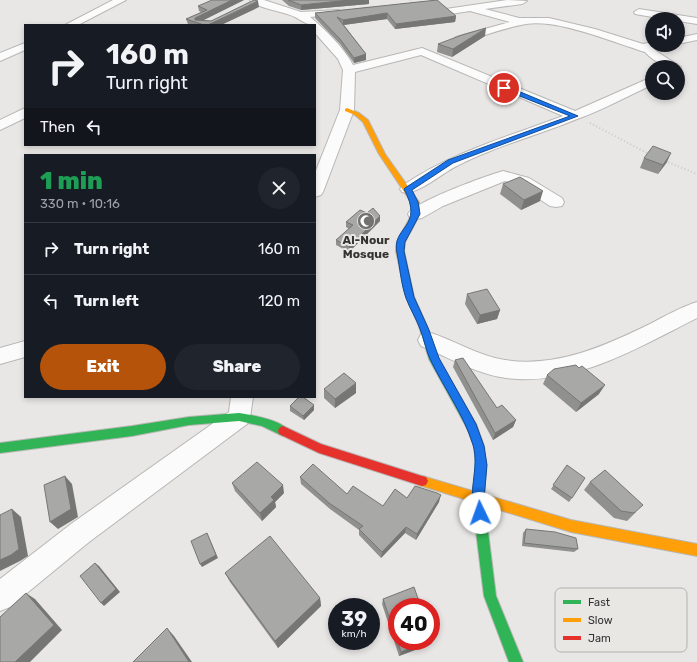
<!DOCTYPE html>
<html lang="en">
<head>
<meta charset="utf-8">
<style>
	body { margin:0; font-family:Rubik,sans-serif; background:#20242c; color:#f1f3f6; height:100vh; display:flex; flex-direction:column; font-size:15px; white-space:nowrap }
	* { box-sizing:border-box; margin:0 }
	p { font-size:13px; color:#9ea1a6 }
	.icon { flex:none; width:22px; height:22px; fill:none; stroke:currentColor; stroke-width:2; stroke-linecap:round; stroke-linejoin:round }
	.map { position:relative; flex:1; overflow:hidden }
	.sheet { position:absolute; left:24px; top:154px; width:292px; height:244px; display:flex; flex-direction:column; background:#171b24; border-radius:0px; box-shadow:0 2px 6px #0003 }
	.sheet>* { flex:none }
	.banner { position:absolute; left:24px; top:24px; width:292px; height:122px; border-radius:0px; box-shadow:0 2px 6px #0003; background:#171b24; color:#f1f3f6; overflow:hidden }
	.buttons { position:absolute; left:645px; top:12px; display:grid; gap:8px }
	.buttons a { display:grid; place-items:center; width:40px; height:40px; border-radius:50%; background:#171b24; box-shadow:0 2px 6px #0003; font-size:20px }
	.speed { position:absolute; left:328px; top:598px; display:flex; gap:8px; font-size:20px; font-weight:700; text-align:center }
	.speed>* { display:grid; place-content:center; width:52px; height:52px; border-radius:50%; background:#171b24; box-shadow:0 2px 6px #0003; line-height:1 }
	.speed small { font-size:10px; font-weight:400 }
	.speed .limit { border:6px solid #d22; background:#fff; color:#111 }
	.pin { position:absolute; display:grid; place-items:center; width:34px; height:34px; color:#fff; margin:-17px; border:2px solid #fff; border-radius:50%; box-shadow:0 1px 4px #0007 }
	.me { position:absolute; width:44px; margin:-22px; rotate:357deg; stroke-linejoin:round; filter:drop-shadow(0 0 3px #0008) }
	.turn { display:flex; align-items:center; gap:14px; height:84px; padding:0 16px; font-size:18px }
	.turn .icon { width:52px; height:52px; stroke-width:2.5 }
	.turn b { display:block; font-size:28px; line-height:34px }
	.then { display:flex; align-items:center; height:38px; padding:0 16px; background:#0003; gap:8px; font-size:15px }
	.round { display:grid; place-items:center; flex:none; width:42px; height:42px; border-radius:21px; background:#20242c }
	.head { display:flex; align-items:center; justify-content:space-between; height:68px; padding:0 16px }
	h1 { font-size:24px; font-weight:800; line-height:30px; color:#1e9e55 }
	.button { display:flex; gap:8px; margin-top:auto; padding:8px 16px }
	.button a { flex:1; height:46px; border-radius:24px; background:#b45309; color:#fff; font-size:16px; font-weight:800; line-height:46px; text-align:center }
	.button a+a { background:#20242c; color:#f1f3f6 }
	ul { padding:0; list-style:none }
	li { display:flex; align-items:center; gap:12px; height:52px; padding:0 16px; border-top:1px solid #363941 }
	li div { flex:1 }
	li b { display:block; font-size:15px }
	li em { font-style:normal }
	.map>svg:first-child { display:block }
	.lines { fill:none; stroke-linecap:round; stroke-linejoin:round }
	.street-casing { stroke:#b8b7b6; stroke-width:2 }
	.fast-casing { stroke:#b8b7b6; stroke-width:2 }
	.slow-casing { stroke:#b8b7b6; stroke-width:2 }
	.jam-casing { stroke:#b8b7b6; stroke-width:2 }
	.path-far1 { stroke:#c9c8c7; stroke-width:1.5; stroke-dasharray:0.5 1.5; stroke-linecap:butt }
	.path { stroke:#c9c8c7; stroke-width:2; stroke-dasharray:1 2.5; stroke-linecap:butt }
	.street { fill:#fcfbfb; fill-rule:evenodd }
	.fast { fill:#30b455; fill-rule:evenodd }
	.slow { fill:#ff9f0a; fill-rule:evenodd }
	.jam { fill:#e5322d; fill-rule:evenodd }
	.wall { fill:#90908f }
	.shaded-wall { fill:#767674 }
	.building { fill:#a8a8a6; stroke:#767674 }
	.route { fill:#1a73e8; stroke:#114b97 }
	.labels { text-anchor:middle; dominant-baseline:central; stroke-width:4; stroke-linejoin:round; paint-order:stroke }
	.poi-label { font-size:12px; font-weight:bold; fill:#343332; stroke:#e9e7e4 }
	.key { fill:#e9e7e4; stroke:#b3b1af; stroke-width:1 }
	.key-label { font-size:11px; fill:#343332 }
</style>
</head>
<body>
<div class="map">
<svg width="697" height="662" viewBox="0 0 697 662">
	<rect width="100%" height="100%" fill="#e8e7e5"/>
	<g class="lines">
		<defs>
			<path id="street" d="M113,0H126L78,25H65Z
				M250,0H264L301,12L339,10L340,12L339,14L310,17C326,30 343,47 353,65L422,48L575,111L652,77V85C627,96 603,110 577,119C536,136 492,147 453,168C440,175 416,196 402,192L400,189L402,186C452,152 507,137 563,116L421,55L355,72L354,110L323,192L321,195L315,197V173L340,110L343,70L338,59L315,33V25C306,25 303,21 295,17C283,11 258,9 250,0Z
				M507,0L527,1L522,4L485,9L519,18H549L595,29L643,44L652,42V45H659L654,48L656,51L681,67L678,70V67C665,67 654,62 645,52C612,42 559,19 526,24C503,28 482,37 460,42L456,41L454,39L456,37L510,22L470,11L450,14L445,11L446,9Z
				M639,9L697,18V24L678,21V19H664L635,14L634,12Z
				M697,34V40L678,44V38Z
				M25,43V50L0,61V53Z
				M25,108V118L0,130V120Z
				M503,171L529,178L562,198L564,202L562,206L556,207L550,206L518,185L505,181L443,206L422,218L416,219L410,218L408,214C416,201 486,176 503,171Z
				M697,302V318C639,347 574,387 506,378C476,374 448,357 421,346L418,340L421,334L428,332C454,340 478,356 505,360C556,368 605,346 650,324C665,316 681,307 697,302Z
				M25,341V357L0,364V348Z
				M231,397H253L250,417L247,424L89,542L10,607L0,611V579L71,524L229,412Z"/>
			<path id="fast" d="M423,323L427,326L438,358L476,424L484,446L486,465L484,499L496,596L523,662H509L484,596L472,499L476,465L474,446L467,428L429,359L419,326Z
				M239,413C251,415 283,420 288,431L287,434L283,436L262,426L239,421L189,425L132,436L0,453V443L132,426L189,417Z"/>
			<path id="slow" d="M347,108L359,113L368,120L385,154L419,202L420,214L405,242L404,251L414,297L427,326L426,328H420L406,297L396,251L397,242L412,214L411,202L379,154L363,122L355,115L345,111V109Z
				M422,476L571,520L697,544V556L571,532L422,486L418,485L416,481L418,477Z"/>
			<path id="jam" d="M283,426L321,444L422,476L426,477L428,481L426,485L422,486L319,453L279,434L278,431L279,428Z"/>
		</defs>
		<use href="#street" class="street-casing"/>
		<use href="#fast" class="fast-casing"/>
		<use href="#slow" class="slow-casing"/>
		<use href="#jam" class="jam-casing"/>
		<path class="path-far1" d="M409,0L417,3"/>
		<path class="path" d="M590,123L649,154
			M665,161L697,174"/>
		<use href="#street" class="street"/>
		<use href="#fast" class="fast"/>
		<use href="#slow" class="slow"/>
		<use href="#jam" class="jam"/>
	</g>
	<path class="wall" d="M244,0L203,20L211,21L259,7L221,25H190L188,24L186,19L201,12L199,11L198,6Z
		M282,0H369V4L301,10L289,6Z
		M437,0L456,16L455,22L395,29L387,19L344,25L366,54V60L354,63L340,44L315,18V13Z
		M485,36L452,57L437,52L438,44Z
		M644,158L667,162L658,174L640,168Z
		M503,184L540,201L521,210L500,194Z
		M367,213L380,216V221L349,252L336,245V240L349,229L346,227V222Z
		M467,294L500,310L497,319L477,324L465,304Z
		M455,360L497,408L516,420L513,427L493,440L453,367Z
		M579,368L599,394L576,412L543,384L547,375Z
		M324,389L356,393L335,408L324,398Z
		M290,406L314,410L304,420L290,411Z
		M567,465L572,498L569,502L551,489Z
		M300,477L347,494L383,506L407,498L439,502L416,540L405,533L381,558L359,535V530L330,509L301,484Z
		M590,482L636,512L627,521L614,518L584,490Z
		M232,483L284,493L275,502L276,507L262,521L235,491Z
		M526,529L578,549L574,552L522,546L523,533Z
		M225,573L320,598L321,606L278,648L230,582Z
		M383,599L434,639L431,644L399,656L382,604Z"/>
	<path class="shaded-wall" d="M232,0H244L198,23L195,20V18Z
		M350,0H369V4L301,10V5Z
		M258,1L259,7L221,25H208Z
		M387,13V19L343,25V20Z
		M456,16L455,22L395,29L396,24Z
		M486,28L485,36L452,57L453,49Z
		M366,54V60L354,63V58Z
		M671,153L667,162L658,174L663,165Z
		M543,191L540,201L521,210L524,200Z
		M380,216V221L349,252V247Z
		M500,310L497,319L477,324L480,315Z
		M356,383V393L335,408V399Z
		M605,385L599,394L576,412L581,403Z
		M314,405V410L304,420L303,416Z
		M516,420L513,427L493,440L495,433Z
		M65,476L72,484L78,517L58,529L50,522Z
		M283,485L284,493L275,502L276,507L262,521L260,513L271,497Z
		M441,495L439,502L416,540L417,534Z
		M12,509L21,517L28,556L20,561L0,571V560Z
		M406,527L405,533L381,558L382,552Z
		M207,533L218,558L202,567L200,564Z
		M95,563L99,566L120,592L104,606L101,603Z
		M26,593L35,599L62,630L30,662H15Z
		M320,598L321,606L278,648L275,641Z
		M167,628L174,636L192,662H189Z
		M434,639L431,644L399,656L401,652L429,641H431V640Z"/>
	<path class="building" d="M212,0H232L195,18V20L211,21L254,0L258,1L208,25H204L186,19L207,10L198,6Z
		M288,0H350L301,5Z
		M437,0L456,16L396,24L387,13L343,20L337,17L366,54L354,58L340,39L315,13Z
		M486,28L453,49L438,44L462,35Z
		M653,146L671,153L663,165L644,158Z
		M520,177L543,191L524,200L503,184Z
		M373,208L380,216L349,247L336,240L353,225L346,222L360,210L367,213Z
		M487,289L500,310L480,315L467,294Z
		M463,358L497,408L502,405L516,420L495,433L455,360Z
		M576,365L579,368L582,366L605,385L581,403L547,375L554,369Z
		M344,373L356,383L335,399L324,389Z
		M299,397H303L314,405L303,416L290,406Z
		M257,462L283,485L271,497L274,500L260,513L232,483Z
		M313,464L347,494L353,486L383,506L395,489L407,498L415,486L437,493L441,495L417,534L406,527L382,552L359,529L363,526L329,503L300,477Z
		M567,465L585,478L572,498L553,485Z
		M605,470L643,505L634,513L621,511L590,482Z
		M65,476L71,509L50,522L44,485Z
		M12,509L19,549L11,555L0,560V515Z
		M526,529L555,532L576,538L578,549L524,543Z
		M207,533L216,555L200,564L191,541Z
		M270,536L320,598L275,641L225,573Z
		M95,563L116,589L101,603L80,576Z
		M414,587L421,607H397V640L383,599Z
		M26,593L54,625L15,662H0V617Z
		M167,628L189,662H133Z
		M431,632L434,639L431,640Z
		M397,641H429L401,652Z"/>
	<path class="route" d="M502,86H506L578,116L453,163L412,190L418,202L420,214L405,242L404,251L414,297L429,330L439,358L476,424L484,446L487,465L484,499L486,513L484,517L480,519L476,517C466,495 480,468 473,445C464,415 444,388 431,361C426,351 424,339 420,329C416,318 410,309 406,298C401,284 400,268 397,253C391,226 425,228 404,189L405,188L448,160L570,116L502,89Z"/>
	<defs>
		<symbol id="mosque-disc" viewBox="-11 -11 22 22"><circle r="9.5" fill="#737271" stroke="#e9e7e4"/><path d="M3.5-4.9A6 6 0 1 0 3.5 4.9A5 5 0 1 1 3.5-4.9Z" fill="#fff"/></symbol>
	</defs>
	<g fill-rule="evenodd">
		<use href="#mosque-disc" x="356" y="211" width="20" height="20"/>
	</g>
	<g class="labels">
		<g class="poi-label">
			<text x="366" y="240">Al-Nour<tspan x="366" dy="14">Mosque</tspan></text>
		</g>
	</g>
	<rect x="555" y="588" width="132" height="64" rx="6" class="key"/>
	<rect x="563" y="600" width="18" height="4" fill="#30b455"/>
	<rect x="563" y="618" width="18" height="4" fill="#ff9f0a"/>
	<rect x="563" y="636" width="18" height="4" fill="#e5322d"/>
	<g class="key-label">
		<text x="588" y="606">Fast</text>
		<text x="588" y="624">Slow</text>
		<text x="588" y="642">Jam</text>
	</g>
</svg>
<div class="buttons">
<a><svg class="icon" aria-label="sound" viewBox="0 0 24 24"><path d="M4 9h4l5-4v14l-5-4H4zM17 9q2 3 0 6"/></svg></a>
<a><svg class="icon" aria-label="search" viewBox="0 0 24 24"><circle cx="10" cy="10" r="6"/><path d="M15 15l6 6"/></svg></a>
</div>
<div class="speed"><div>39<small>km/h</small></div><div class="limit">40</div></div>
<div class="pin" style="left:504px;top:88px;background:#d93025"><svg class="icon" aria-label="arrive" viewBox="0 0 24 24"><path d="M6 21V4h12l-3 4 3 4H6"/></svg></div>
<svg class="me" style="left:480px;top:513px" viewBox="-20 -20 40 40"><circle r="19" fill="#fff"/><path d="M0-13L10 11 0 6-10 11z" fill="#1a73e8"/></svg>
<div class="banner">
<div class="turn"><svg class="icon" aria-label="right" viewBox="0 0 24 24"><path d="M7 20v-9h11M14 6l5 5-5 5"/></svg><div><b>160 m</b>Turn right</div></div>
<div class="then">Then<svg class="icon" aria-label="left" viewBox="0 0 24 24"><path d="M17 20v-9H6M10 6l-5 5 5 5"/></svg></div>
</div>
<section class="sheet">
<div class="head"><div><h1>1 min</h1><p>330 m · 10:16</p></div><a class="round"><svg class="icon" aria-label="close" viewBox="0 0 24 24"><path d="M6 6l12 12M18 6L6 18"/></svg></a></div>
<ul>
<li><svg class="icon" aria-label="right" viewBox="0 0 24 24"><path d="M7 20v-9h11M14 6l5 5-5 5"/></svg><div><b>Turn right</b></div><em>160 m</em></li>
<li><svg class="icon" aria-label="left" viewBox="0 0 24 24"><path d="M17 20v-9H6M10 6l-5 5 5 5"/></svg><div><b>Turn left</b></div><em>120 m</em></li>
</ul>
<div class="button"><a>Exit</a><a>Share</a></div>
</section>
</div>
</body>
</html>
